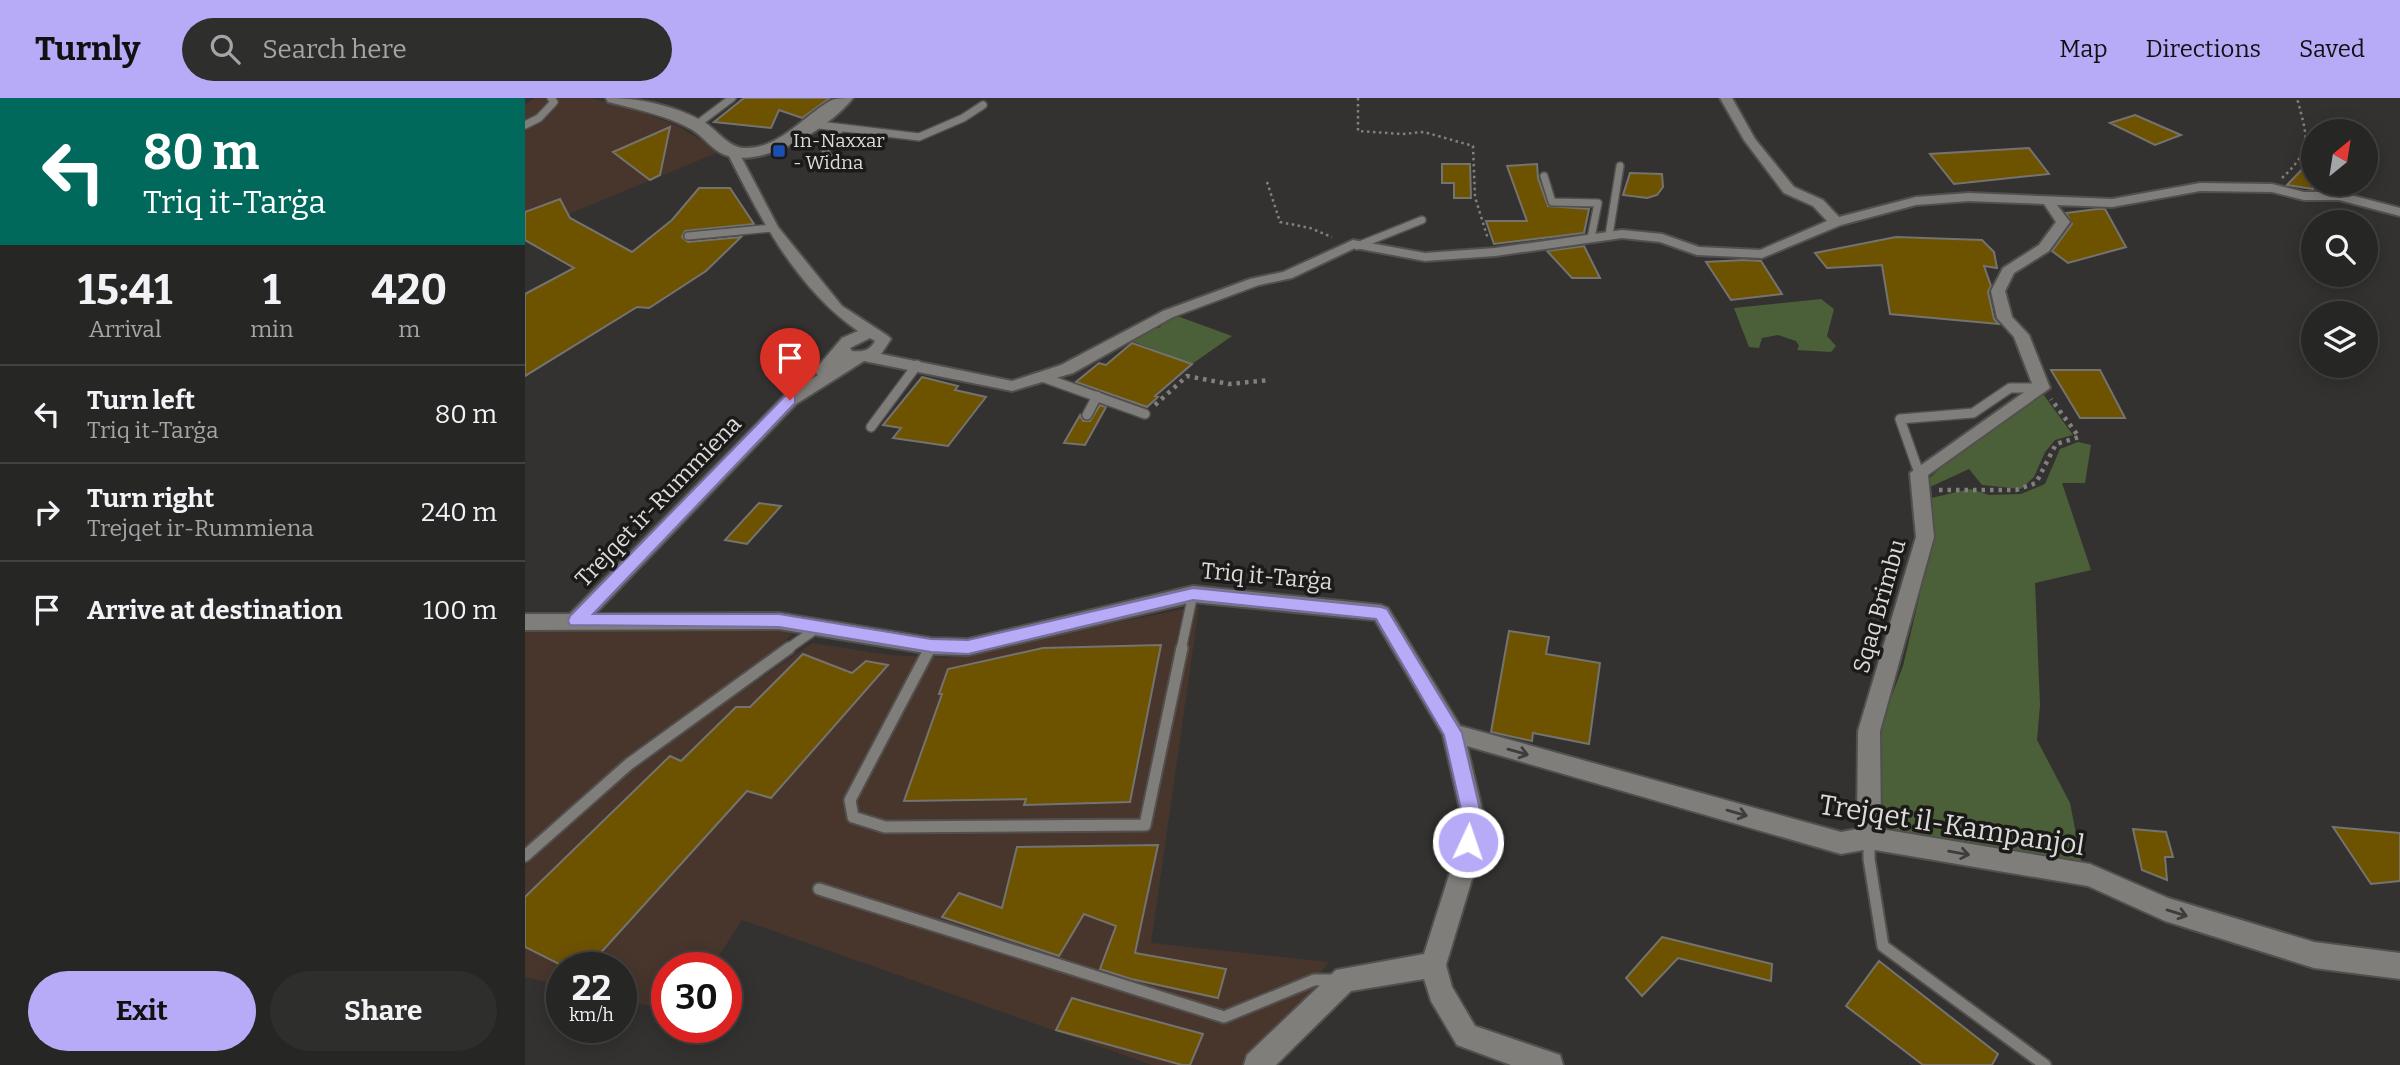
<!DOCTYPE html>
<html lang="en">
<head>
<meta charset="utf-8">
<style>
	body { margin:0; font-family:Bitter,serif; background:#2e2e2c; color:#f1f3f6; height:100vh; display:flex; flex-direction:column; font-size:26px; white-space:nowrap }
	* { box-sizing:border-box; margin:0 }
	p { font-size:23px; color:#a4a5a6 }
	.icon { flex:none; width:38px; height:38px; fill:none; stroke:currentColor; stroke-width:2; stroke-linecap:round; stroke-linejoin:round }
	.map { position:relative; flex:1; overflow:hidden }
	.side { display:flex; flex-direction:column; background:#262624; width:525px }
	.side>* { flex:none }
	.top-card { background:#00695c; color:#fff; overflow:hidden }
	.needle { width:46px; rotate:30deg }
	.tools { position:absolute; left:1776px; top:21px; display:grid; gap:14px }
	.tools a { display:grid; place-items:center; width:77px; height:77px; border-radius:50%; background:#262624; box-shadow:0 4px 18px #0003,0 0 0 2px #424341; font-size:35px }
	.speed { position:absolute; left:21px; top:854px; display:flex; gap:14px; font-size:35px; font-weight:700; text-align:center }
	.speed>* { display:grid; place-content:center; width:91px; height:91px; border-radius:50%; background:#262624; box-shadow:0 4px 18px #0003,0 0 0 2px #424341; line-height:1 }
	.speed small { font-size:18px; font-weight:400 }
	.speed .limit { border:10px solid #d22; background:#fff; color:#111 }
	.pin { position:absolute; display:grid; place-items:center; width:60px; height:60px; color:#fff; margin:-72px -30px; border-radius:50% 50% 50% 0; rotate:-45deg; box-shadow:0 0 7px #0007 }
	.pin .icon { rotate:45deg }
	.me { position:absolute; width:77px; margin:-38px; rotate:3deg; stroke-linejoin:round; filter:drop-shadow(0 0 5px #0008) }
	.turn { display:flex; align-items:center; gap:24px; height:147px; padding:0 28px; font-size:32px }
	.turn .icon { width:91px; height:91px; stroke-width:2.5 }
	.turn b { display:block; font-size:49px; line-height:60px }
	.eta { display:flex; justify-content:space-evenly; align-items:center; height:119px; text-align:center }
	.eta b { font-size:42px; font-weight:700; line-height:49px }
	.button { display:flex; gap:14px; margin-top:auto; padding:14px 28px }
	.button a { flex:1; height:80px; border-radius:42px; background:#b7abf8; color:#111; font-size:28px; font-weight:700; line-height:80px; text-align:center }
	.button a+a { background:#2e2e2c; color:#f1f3f6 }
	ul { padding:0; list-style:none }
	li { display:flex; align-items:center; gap:21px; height:98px; padding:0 28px; border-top:2px solid #424341 }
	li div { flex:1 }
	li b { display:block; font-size:26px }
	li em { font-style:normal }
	header { display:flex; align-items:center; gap:42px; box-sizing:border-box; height:98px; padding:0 35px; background:#b7abf8; color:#111 }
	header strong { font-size:33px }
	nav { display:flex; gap:38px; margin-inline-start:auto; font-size:24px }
	.search { width:490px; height:63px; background:#2e2e2c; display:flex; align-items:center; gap:18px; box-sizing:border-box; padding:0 24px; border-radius:38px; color:#a4a5a6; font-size:26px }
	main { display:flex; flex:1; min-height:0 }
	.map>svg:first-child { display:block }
	.industrial { fill:#48362d }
	.green { fill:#4b6038 }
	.building { fill:#6d5200; stroke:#747370; stroke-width:2 }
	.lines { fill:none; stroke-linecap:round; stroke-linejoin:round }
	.service-far2-casing { stroke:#51504e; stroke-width:10 }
	.service-far1-casing { stroke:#51504e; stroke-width:12 }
	.service-casing { stroke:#51504e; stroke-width:15 }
	.minor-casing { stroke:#51504e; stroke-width:4 }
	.secondary-casing { stroke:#51504e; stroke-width:4 }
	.path-far1 { stroke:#81807e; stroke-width:2.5; stroke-dasharray:2.5 3.5; stroke-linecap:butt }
	.path { stroke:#81807e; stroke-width:4.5; stroke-dasharray:3.5 5; stroke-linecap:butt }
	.service-far2 { stroke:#7f7e7b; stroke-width:7 }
	.service-far1 { stroke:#7f7e7b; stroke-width:9 }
	.service { stroke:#7f7e7b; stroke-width:11 }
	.minor { fill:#7f7e7b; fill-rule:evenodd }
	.secondary { fill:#7f7e7b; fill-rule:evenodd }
	.oneway { stroke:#3e3d3b }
	.route { fill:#b7abf8; stroke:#776fa1; stroke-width:2 }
	.transit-dot { fill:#1a4fb4; stroke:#1b1a19; stroke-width:2.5 }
	.labels { text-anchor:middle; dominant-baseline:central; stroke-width:7; stroke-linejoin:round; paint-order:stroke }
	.far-poi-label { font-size:19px; fill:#dbdbd9; stroke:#1b1a19; text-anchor:start }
	.street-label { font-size:23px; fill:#dbdbd9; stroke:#1b1a19 }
	.near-street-label { font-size:28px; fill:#dbdbd9; stroke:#1b1a19 }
</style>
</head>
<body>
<header>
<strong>Turnly</strong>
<div class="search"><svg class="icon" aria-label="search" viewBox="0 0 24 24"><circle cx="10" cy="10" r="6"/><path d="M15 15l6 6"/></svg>Search here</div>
<nav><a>Map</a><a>Directions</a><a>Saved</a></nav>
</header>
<main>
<section class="side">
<div class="top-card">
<div class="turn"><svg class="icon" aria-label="left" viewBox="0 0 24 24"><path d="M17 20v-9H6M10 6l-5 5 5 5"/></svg><div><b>80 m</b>Triq it-Tarġa</div></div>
</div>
<div class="eta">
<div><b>15:41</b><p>Arrival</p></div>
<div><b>1</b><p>min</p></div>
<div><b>420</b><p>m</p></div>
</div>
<ul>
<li><svg class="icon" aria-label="left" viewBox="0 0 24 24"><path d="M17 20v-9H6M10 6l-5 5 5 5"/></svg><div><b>Turn left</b><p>Triq it-Tarġa</p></div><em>80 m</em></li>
<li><svg class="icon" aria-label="right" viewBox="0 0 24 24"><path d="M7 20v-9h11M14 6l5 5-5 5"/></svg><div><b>Turn right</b><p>Trejqet ir-Rummiena</p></div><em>240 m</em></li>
<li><svg class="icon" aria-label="arrive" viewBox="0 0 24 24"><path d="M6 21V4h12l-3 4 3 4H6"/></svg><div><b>Arrive at destination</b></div><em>100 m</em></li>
</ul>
<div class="button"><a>Exit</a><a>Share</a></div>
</section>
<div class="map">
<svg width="1875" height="967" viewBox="0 0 1875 967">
	<rect width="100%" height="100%" fill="#333230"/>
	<path class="industrial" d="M9,0H66L112,12L155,29L194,54L0,134V7Z
		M674,508L626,845L804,864L789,882L787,901L722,967H627L217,822L186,870H142V912L96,902V870H37V888L0,879V768L97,677L287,545L364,557L423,560L537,532L549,533Z
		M249,531L267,536L227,574L0,754V532Z"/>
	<path class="green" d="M1296,201L1309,211L1302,238L1311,248L1306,254L1272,252L1274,248L1271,243L1253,237L1237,240L1234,250L1224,249L1209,210Z
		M652,218L707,238L667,266L601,241L625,230H634L640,224Z
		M1518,296L1548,337L1530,342L1520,354L1509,379L1496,391L1457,387L1444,371L1405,389L1401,384L1423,362Z
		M1553,344L1566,347L1560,385H1537L1566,472L1510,485L1515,607L1512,642L1545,705L1557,767L1367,736L1351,684V628L1364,605L1378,568L1408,440L1404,407L1406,400L1445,391L1464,397L1496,396L1520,386L1535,351Z"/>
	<path class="building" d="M219,0H305L277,20L254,12L246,30L189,24Z
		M1610,17L1656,37L1630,47L1585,25Z
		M145,29L135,77L125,82L88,54Z
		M1504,50L1524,76L1429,86L1405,56Z
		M1788,60V91L1762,87Z
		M917,66H945L946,100H929V85H917Z
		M1012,66L1013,80L1023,108L1064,111L1059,135L969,146L961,123H1002L982,68Z
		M1105,75L1137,76L1138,89L1132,97L1122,100L1098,97Z
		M174,90H205L229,126L160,133L157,139L163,144L216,139L181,173L124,210L112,209L0,278V196L49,170L0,142V114L35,101L45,120L107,154L147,122Z
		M1572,111H1580L1601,149L1543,165L1527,153L1547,126L1541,115Z
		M1371,139L1457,142L1469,154L1472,170L1459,168L1466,188L1463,194L1469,221L1474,226L1365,216L1357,167L1302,170L1290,155Z
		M1059,148L1075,180H1047L1022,153Z
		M1219,162L1236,163L1257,196L1206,202L1181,164Z
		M607,245L667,266L630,298L633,299L622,309L551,284L574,265L581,267Z
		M1526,272H1575L1600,320H1555Z
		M397,279L433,288L430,292L461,299L423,348L368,340L376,330L358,327Z
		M575,307L581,309L560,347L539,345L555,317L558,323H565Z
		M234,405L256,408L222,446L200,442Z
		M984,533L1024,539L1021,556L1075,565L1064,646L1008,635L1007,643L966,634Z
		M636,547L605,704L499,707L501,701L379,703L417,596H414L423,571L518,550Z
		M278,556L327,575L341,563L363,567L246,700L222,693L62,870H42L0,849V799L145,658L156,663L211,609H225Z
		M1808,729L1875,735V783L1846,786Z
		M1608,731L1641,734L1648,759H1640L1642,782L1617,772Z
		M633,747L610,855L701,871L693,900L606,881L575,871L591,828L559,816L534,858L417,819L434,795L477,810L492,749Z
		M1137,839L1247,866L1246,883L1153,860L1117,898L1101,880Z
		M1354,863L1473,956L1467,967H1398L1321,908Z
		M547,900L571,907L678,936L665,967H657L531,932Z"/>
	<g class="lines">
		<defs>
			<path id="service-far2" d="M286,26L394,39L438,20L458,7
				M0,27L14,20L29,4L26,0
				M171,27L207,0
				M315,31L299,48L302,58L318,70
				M1019,78L1027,104L1073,105L1066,140
				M1084,137L1095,68
				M163,138L247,130
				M832,148L897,122"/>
			<path id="service-far1" d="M517,279L620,316
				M562,317L572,298
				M346,329L392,267
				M1394,375L1375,321L1448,315L1485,290H1516
				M261,552L291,531
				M404,552L406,548
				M656,552L668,496"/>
			<path id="service" d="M405,550L325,702L328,719L360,729L620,727L657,550
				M1344,740V761L1358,848L1520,967
				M0,758L104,666L264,550
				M294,791L699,919L789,882H812"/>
			<path id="minor" d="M1195,0H1207L1230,41L1269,89L1298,102L1314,119L1391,99L1444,95L1587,101L1675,85L1747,86L1779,94H1814L1875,110V118L1814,102H1779L1747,94L1675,93L1587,109L1532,107L1545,124L1524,153L1489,175L1480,193L1487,219L1504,237L1525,290L1403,377L1409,439L1355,633L1356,731L1565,766L1643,800L1789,844L1875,855V881L1789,870L1640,823L1563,788L1344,751L1316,756L942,648L959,720L951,768L921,867L927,889L950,928L1035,957L1038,967H986L932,947L906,903L899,881L826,893L751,967H719L722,957L811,872L899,856L927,768L937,720L918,637L850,522L668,504L443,557L406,556L254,531L0,532V516H45L259,298L293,277L289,273L317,240L333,233C271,190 235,120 202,54L204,51H212L253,129L317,208L363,238L366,241L356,256L487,283L536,267L638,213L725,181L758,174L828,142L900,155L970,150L1097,132L1137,136L1174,149L1235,152L1302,123L1288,108L1259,95L1219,42ZM1444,103L1519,106L1531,124L1514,147L1478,170L1466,193L1472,220L1489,239L1508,288L1385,375L1391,439L1333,633L1332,731L1316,734L935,628L863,510L856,507L668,488L443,541L406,540L254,515L70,516L271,306L339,263L487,293L548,275L648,219L734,187L767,180L830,150L900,163L970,158L1097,140L1135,144L1172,157L1237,160L1316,127L1391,107ZM345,240L350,243C345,253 337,254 327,253L325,250Z"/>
			<path id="secondary" d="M81,0C114,0 149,7 179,24C192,32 203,49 219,50C254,52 280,16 307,2C313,0 322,0 328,0C306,29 238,71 200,57C187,52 178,38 166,31C140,17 111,11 83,4Z"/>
		</defs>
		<use href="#service-far2" class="service-far2-casing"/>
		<use href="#service-far1" class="service-far1-casing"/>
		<use href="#service" class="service-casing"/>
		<use href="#minor" class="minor-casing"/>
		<use href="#secondary" class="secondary-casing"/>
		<path class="path-far1" d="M833,0V33L877,36L899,34L948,48L950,99L963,141
			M1757,80C1789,50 1782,39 1772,0
			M742,84L755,124L785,130L807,139"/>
		<path class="path" d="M630,307L662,278L704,286L745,282
			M1414,392H1491L1511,385L1531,346L1554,339L1526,301"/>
		<use href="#service-far2" class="service-far2"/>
		<use href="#service-far1" class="service-far1"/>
		<use href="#service" class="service"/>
		<use href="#minor" class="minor"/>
		<use href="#secondary" class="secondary"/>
	</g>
	<defs><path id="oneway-shaft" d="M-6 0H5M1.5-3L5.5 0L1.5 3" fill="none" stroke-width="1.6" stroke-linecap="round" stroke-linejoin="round" transform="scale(1.75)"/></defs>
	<g class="oneway">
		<use href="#oneway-shaft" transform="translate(993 654) rotate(16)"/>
		<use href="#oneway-shaft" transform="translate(1212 715) rotate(16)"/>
		<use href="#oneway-shaft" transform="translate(1434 755) rotate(10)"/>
		<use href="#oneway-shaft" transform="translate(1652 815) rotate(17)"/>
	</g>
	<path class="route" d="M265,297L270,298V305L68,516H254L406,541L443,542L668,490L856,509L862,511L937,635L957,720L950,750L943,753L937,750L934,744L938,720L919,637L851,521L668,502L443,556L406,554L254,529L45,527L43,523L45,518L260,298Z"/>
	<rect class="transit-dot" x="247" y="46" width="14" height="14" rx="3.5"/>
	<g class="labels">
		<g class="far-poi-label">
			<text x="268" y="42">In-Naxxar<tspan x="268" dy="22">- Widna</tspan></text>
		</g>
		<g class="street-label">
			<text transform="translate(133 403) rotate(-46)">Trejqet ir-Rummiena</text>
			<text transform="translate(742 478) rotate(5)">Triq it-Tarġa</text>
			<text transform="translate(1354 508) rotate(-74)">Sqaq Brimbu</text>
		</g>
		<g class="near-street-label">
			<text transform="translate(1427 727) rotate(9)">Trejqet il-Kampanjol</text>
		</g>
	</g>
</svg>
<div class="tools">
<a><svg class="needle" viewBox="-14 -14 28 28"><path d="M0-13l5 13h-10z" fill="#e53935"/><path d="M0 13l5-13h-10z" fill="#a4a5a6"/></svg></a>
<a><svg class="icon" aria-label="search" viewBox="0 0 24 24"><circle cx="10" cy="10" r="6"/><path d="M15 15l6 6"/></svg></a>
<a><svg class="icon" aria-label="layers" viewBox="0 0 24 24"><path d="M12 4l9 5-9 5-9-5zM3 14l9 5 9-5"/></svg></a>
</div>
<div class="speed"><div>22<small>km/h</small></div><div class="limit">30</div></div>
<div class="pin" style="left:265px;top:302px;background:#d93025"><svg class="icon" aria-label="arrive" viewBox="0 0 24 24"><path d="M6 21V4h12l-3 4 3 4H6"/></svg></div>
<svg class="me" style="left:943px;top:744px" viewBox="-20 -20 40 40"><circle r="17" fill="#b7abf8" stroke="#fff" stroke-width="3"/><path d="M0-11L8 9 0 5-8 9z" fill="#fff"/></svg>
</div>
</main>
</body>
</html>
